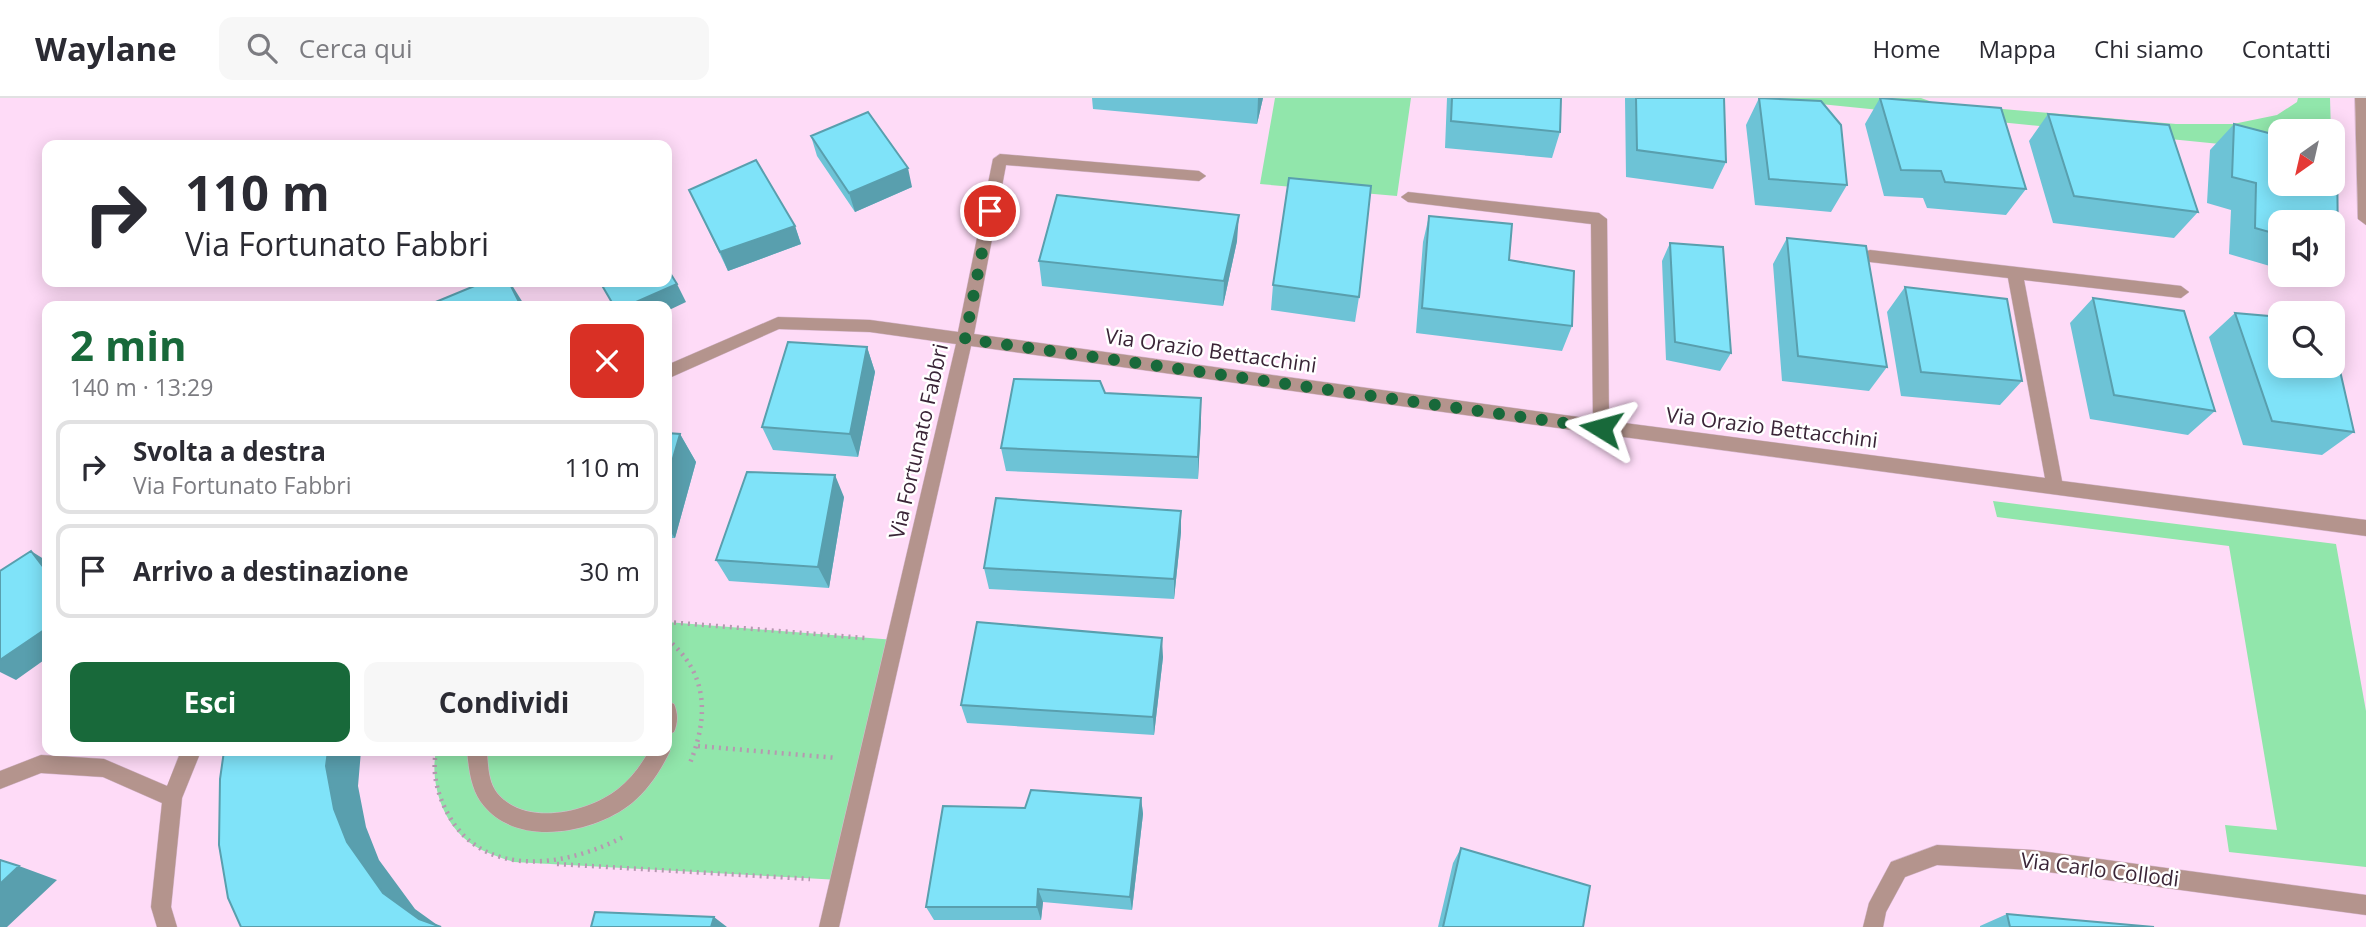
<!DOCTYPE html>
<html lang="it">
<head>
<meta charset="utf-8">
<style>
	body { margin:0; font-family:"Open Sans",sans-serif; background:#f7f7f7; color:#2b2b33; height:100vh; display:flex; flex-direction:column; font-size:26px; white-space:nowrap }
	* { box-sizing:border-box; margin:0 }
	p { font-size:23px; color:#7c7c81 }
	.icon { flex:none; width:38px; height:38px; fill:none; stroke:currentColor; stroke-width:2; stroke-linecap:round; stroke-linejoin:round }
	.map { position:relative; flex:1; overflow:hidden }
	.side { position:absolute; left:42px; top:203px; width:630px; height:455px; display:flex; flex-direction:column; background:#fff; border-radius:14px; box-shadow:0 4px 18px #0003 }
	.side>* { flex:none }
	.guide { position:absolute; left:42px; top:42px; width:630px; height:147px; border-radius:14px; box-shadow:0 4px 18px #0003; background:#fff; color:#2b2b33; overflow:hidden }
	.needle { width:46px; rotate:214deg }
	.tools { position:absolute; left:2268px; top:21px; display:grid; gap:14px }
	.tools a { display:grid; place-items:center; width:77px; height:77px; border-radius:14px; background:#fff; box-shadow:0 4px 18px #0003; font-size:35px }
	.pin { position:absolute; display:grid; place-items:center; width:60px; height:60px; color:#fff; margin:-30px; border:4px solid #fff; border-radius:50%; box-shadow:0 2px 7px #0007 }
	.me { position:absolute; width:77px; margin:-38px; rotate:278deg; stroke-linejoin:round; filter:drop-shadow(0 0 5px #0008) }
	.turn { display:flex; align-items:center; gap:24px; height:147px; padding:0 28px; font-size:32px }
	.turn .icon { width:91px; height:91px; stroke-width:2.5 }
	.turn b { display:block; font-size:49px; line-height:60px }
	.round { display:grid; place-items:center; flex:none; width:74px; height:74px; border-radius:14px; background:#f7f7f7 }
	.overview { display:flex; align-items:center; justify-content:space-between; height:119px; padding:0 28px }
	h1 { font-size:42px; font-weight:700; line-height:52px; color:#18693a }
	.button { display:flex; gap:14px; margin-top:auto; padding:14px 28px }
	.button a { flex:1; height:80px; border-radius:14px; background:#18693a; color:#fff; font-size:28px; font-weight:700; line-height:80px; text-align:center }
	.button a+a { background:#f7f7f7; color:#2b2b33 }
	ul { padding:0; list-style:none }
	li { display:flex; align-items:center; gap:21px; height:94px; margin:0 14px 10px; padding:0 14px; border:4px solid #e1e1e2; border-radius:14px }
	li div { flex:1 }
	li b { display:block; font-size:26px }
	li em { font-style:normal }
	header { display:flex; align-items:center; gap:42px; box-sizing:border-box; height:98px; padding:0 35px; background:#fff; border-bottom:2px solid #e1e1e2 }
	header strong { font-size:33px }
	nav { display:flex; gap:38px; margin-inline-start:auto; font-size:24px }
	.search { width:490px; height:63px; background:#f7f7f7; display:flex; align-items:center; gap:18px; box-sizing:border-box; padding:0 24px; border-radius:14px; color:#7c7c81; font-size:26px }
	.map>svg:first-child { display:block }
	.green { fill:#91e6ab }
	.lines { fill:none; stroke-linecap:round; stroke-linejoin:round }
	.street-casing { stroke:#dbbad4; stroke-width:1 }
	.path { stroke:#b698b0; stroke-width:4.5; stroke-dasharray:2 5; stroke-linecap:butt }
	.street { fill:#b4948d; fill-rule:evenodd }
	.wall { fill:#6dc3d6 }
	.shaded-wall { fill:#599fae }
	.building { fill:#7fe3f9; stroke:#599fae; stroke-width:2 }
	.route { stroke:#18693a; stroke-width:12; stroke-dasharray:0 21.6 }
	.labels { text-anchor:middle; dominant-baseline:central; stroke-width:5; stroke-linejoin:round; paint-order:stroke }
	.street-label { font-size:21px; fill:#3a2537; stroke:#fff }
</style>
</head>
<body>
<header>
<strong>Waylane</strong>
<div class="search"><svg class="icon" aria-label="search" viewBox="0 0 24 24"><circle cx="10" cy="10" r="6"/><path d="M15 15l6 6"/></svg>Cerca qui</div>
<nav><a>Home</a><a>Mappa</a><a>Chi siamo</a><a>Contatti</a></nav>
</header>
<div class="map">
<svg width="2366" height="829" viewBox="0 0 2366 829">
	<rect width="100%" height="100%" fill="#fedbf7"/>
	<path class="green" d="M1275,0H1411L1397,98L1260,86Z
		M1760,0H1921L1935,5L2176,26H2233L2277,17L2297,4L2298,0H2330L2331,33H2280V52Z
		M1993,403L2336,446L2366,613V769L2229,754L2225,727L2277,732L2229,448L1997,419Z
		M667,524L895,542L840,782L514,764C496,758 478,753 464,740C441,720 430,682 436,653H667Z"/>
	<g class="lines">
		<defs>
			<path id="street" d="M2355,0H2366V127L2358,121Z
				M1000,56L1199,73L1206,78L1199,83L1006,67L974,236L1593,321L1591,126L1408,104L1401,99L1408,94L1599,115L1607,121L1609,323L2045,380L2008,180L1870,164L1865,162L1862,158L1865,154L1870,152L2181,188L2189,194L2181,200L2024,182L2062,383L2366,422V438L1601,336L971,248L839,829H819L956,246L870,234L779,231L667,281V267L778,219L870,222L958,234L993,61Z
				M667,603L674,606C678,615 678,625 674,634L667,637Z
				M667,646L670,653C661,672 648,692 632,705C595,735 519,750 484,708C471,693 469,672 467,653H487C488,667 488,683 497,695C525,729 588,715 618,691C631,681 641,667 649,653H667Z
				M181,653H201L182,700L171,809L177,829H157L151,809L162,705L103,679L41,675L0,691V673L41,657L104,661L167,688Z
				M1937,747L2033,752L2366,797V817L2033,772L1937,767L1905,779L1886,814L1883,829H1863L1869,805L1891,764Z"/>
		</defs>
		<use href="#street" class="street-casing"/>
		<path class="path" d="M667,524L865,540
			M667,541C708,575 709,618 690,665
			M698,648L837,660
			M436,653C432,675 437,696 448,716C484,783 569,768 625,738
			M557,766L810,781"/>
		<use href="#street" class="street"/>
	</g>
	<path class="wall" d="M1092,0H1263L1257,26L1093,11Z
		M1447,0H1561L1560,34L1552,60L1445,50Z
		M1625,0H1724L1726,64L1713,91L1626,79Z
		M1759,0L1847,87L1831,114L1755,107L1746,27Z
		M1880,0H1889L2026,91L2006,117L1927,110L1923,100L1884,98L1865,26Z
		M2048,16L2198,114L2174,140L2053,125L2029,43Z
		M2234,26L2280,38V86H2333V52L2337,53L2338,154L2333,158V124H2280V171L2229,156L2231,112L2207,105L2210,52Z
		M811,38L912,89L855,114L817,58Z
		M689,92L795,128L801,146L728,173Z
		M1429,118L1509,162L1572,228L1562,253L1416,235L1423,144Z
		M1787,140L1887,269L1869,293L1782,283L1773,166Z
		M1237,143L1223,208L1042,188L1039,163Z
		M1670,145L1731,255L1720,273L1666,262L1662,163Z
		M1273,187L1359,199L1355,224L1271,212Z
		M1905,189L2022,283L2000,307L1901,298L1887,214Z
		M2093,200L2215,313L2188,337L2090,321L2070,225Z
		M2235,215L2354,334L2322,357L2243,347L2209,239Z
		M867,249L875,274L858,359L773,352L762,329Z
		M1201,300L1198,381L1006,373L1001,350Z
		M667,335L680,336L696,364L675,440H667Z
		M844,399L829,490L729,483L716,462Z
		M1181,413V434L1174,501L989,491L984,470Z
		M1163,559L1154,637L967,625L961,607Z
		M1141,700L1143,716L1132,812L1043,804L1041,822H934L926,809L1025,710Z
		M1461,750L1583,829H1438L1453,765Z
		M2007,816L2010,829H1980V828Z"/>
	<path class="shaded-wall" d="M1258,0H1263L1257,26Z
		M908,70L912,89L855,114L849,95Z
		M1239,117L1237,143L1223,208L1224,183Z
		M795,128L801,146L728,173L720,154Z
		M509,184H510L525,208H521Z
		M677,186L686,204L667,213V208H627Z
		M867,249L875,274L858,359L850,336Z
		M1201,300V324L1198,381V359Z
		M680,336L696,364L675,440L667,429V381Z
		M835,377L844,399L829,490L818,469Z
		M1181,413V434L1174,501V481Z
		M31,453L47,463V474Z
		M47,530V560L16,582L0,574V562Z
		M1162,540L1163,559L1154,637L1153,619Z
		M328,653H361L358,688L366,729L379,762L415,811L440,829L419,821L383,795L347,744L334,711L326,668Z
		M1141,700L1143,716L1132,812L1130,799Z
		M19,768L57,782L7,829H0V786Z
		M1038,791L1043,804L1041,822L1037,809Z
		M714,819L727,829H711Z"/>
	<path class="building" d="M1452,0H1561L1560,34L1451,23Z
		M1636,0H1724L1726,64L1637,52Z
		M1759,0L1821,3L1841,27L1847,87L1769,81Z
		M1880,0L2001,10L2026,91L1945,84L1941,73L1901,72Z
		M868,14L908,70L849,95L811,38Z
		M2048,16L2169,27L2198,114L2074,98Z
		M2234,26L2280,38V86H2333V52L2337,53L2338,154L2333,152V124H2280V137L2255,130L2256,85L2232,79Z
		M756,62L795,128L720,154L689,92Z
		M1289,80L1371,88L1359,199L1273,187Z
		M1057,97L1239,117L1224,183L1039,163Z
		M1429,118L1512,126L1509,162L1574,173L1572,228L1422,210Z
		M1787,140L1866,148L1887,269L1798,258Z
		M1670,145L1723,149L1731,255L1675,244Z
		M667,170L677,186L627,208H614L600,184H667Z
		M484,184H509L521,208H426Z
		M1905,189L2007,201L2022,283L1921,274Z
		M2093,200L2184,213L2215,313L2114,297Z
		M2235,215L2280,219V268H2333V242L2354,334L2272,323Z
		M788,244L867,249L850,336L762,329Z
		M1014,281L1100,283L1105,295L1201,300L1198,359L1001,350Z
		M667,335L680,336L667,381Z
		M747,374L835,377L818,469L716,462Z
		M996,400L1181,413L1174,481L984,470Z
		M31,453L47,474V530L0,562V473Z
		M977,524L1162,540L1153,619L961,607Z
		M224,653H328L326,668L334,711L347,744L383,795L419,821L441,829H241L228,800L219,747L220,681Z
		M1031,692L1141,700L1130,799L1038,791L1037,809H926L943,708L1025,710Z
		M1461,750L1590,788L1583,829H1443Z
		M0,762L19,768L0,786Z
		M595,814L714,819L711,829H591Z
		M2007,816L2154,829H2010Z"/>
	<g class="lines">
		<path class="route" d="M990,113L965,241L1601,330"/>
	</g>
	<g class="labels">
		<g class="street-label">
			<text transform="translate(1211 252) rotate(8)">Via Orazio Bettacchini</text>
			<text transform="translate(1772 329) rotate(7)">Via Orazio Bettacchini</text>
			<text transform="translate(918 343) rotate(-77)">Via Fortunato Fabbri</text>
			<text transform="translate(2100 771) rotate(7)">Via Carlo Collodi</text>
		</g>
	</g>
</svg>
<div class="tools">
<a><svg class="needle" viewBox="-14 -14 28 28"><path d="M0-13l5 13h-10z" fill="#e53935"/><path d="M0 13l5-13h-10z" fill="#7c7c81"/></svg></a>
<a><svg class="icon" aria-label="sound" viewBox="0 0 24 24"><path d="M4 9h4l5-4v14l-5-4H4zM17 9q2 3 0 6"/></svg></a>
<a><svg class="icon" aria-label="search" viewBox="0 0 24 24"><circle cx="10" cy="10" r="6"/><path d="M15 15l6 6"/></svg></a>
</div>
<div class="pin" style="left:990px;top:113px;background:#d93025"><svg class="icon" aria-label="arrive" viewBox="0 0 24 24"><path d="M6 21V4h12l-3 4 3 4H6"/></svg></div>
<svg class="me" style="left:1601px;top:330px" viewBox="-20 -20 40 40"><path d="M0-17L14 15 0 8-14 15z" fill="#18693a" stroke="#fff" stroke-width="4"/></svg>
<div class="guide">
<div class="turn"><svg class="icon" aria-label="right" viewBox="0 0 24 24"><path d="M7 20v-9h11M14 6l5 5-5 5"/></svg><div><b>110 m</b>Via Fortunato Fabbri</div></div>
</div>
<section class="side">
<div class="overview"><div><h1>2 min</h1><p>140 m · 13:29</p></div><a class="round" style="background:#d93025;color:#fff"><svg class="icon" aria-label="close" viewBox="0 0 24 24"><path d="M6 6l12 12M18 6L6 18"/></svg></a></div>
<ul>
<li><svg class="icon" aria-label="right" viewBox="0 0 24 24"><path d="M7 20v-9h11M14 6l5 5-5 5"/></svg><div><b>Svolta a destra</b><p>Via Fortunato Fabbri</p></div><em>110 m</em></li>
<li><svg class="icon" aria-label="arrive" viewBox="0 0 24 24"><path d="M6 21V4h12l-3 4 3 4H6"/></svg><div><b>Arrivo a destinazione</b></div><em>30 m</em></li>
</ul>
<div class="button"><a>Esci</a><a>Condividi</a></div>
</section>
</div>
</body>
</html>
